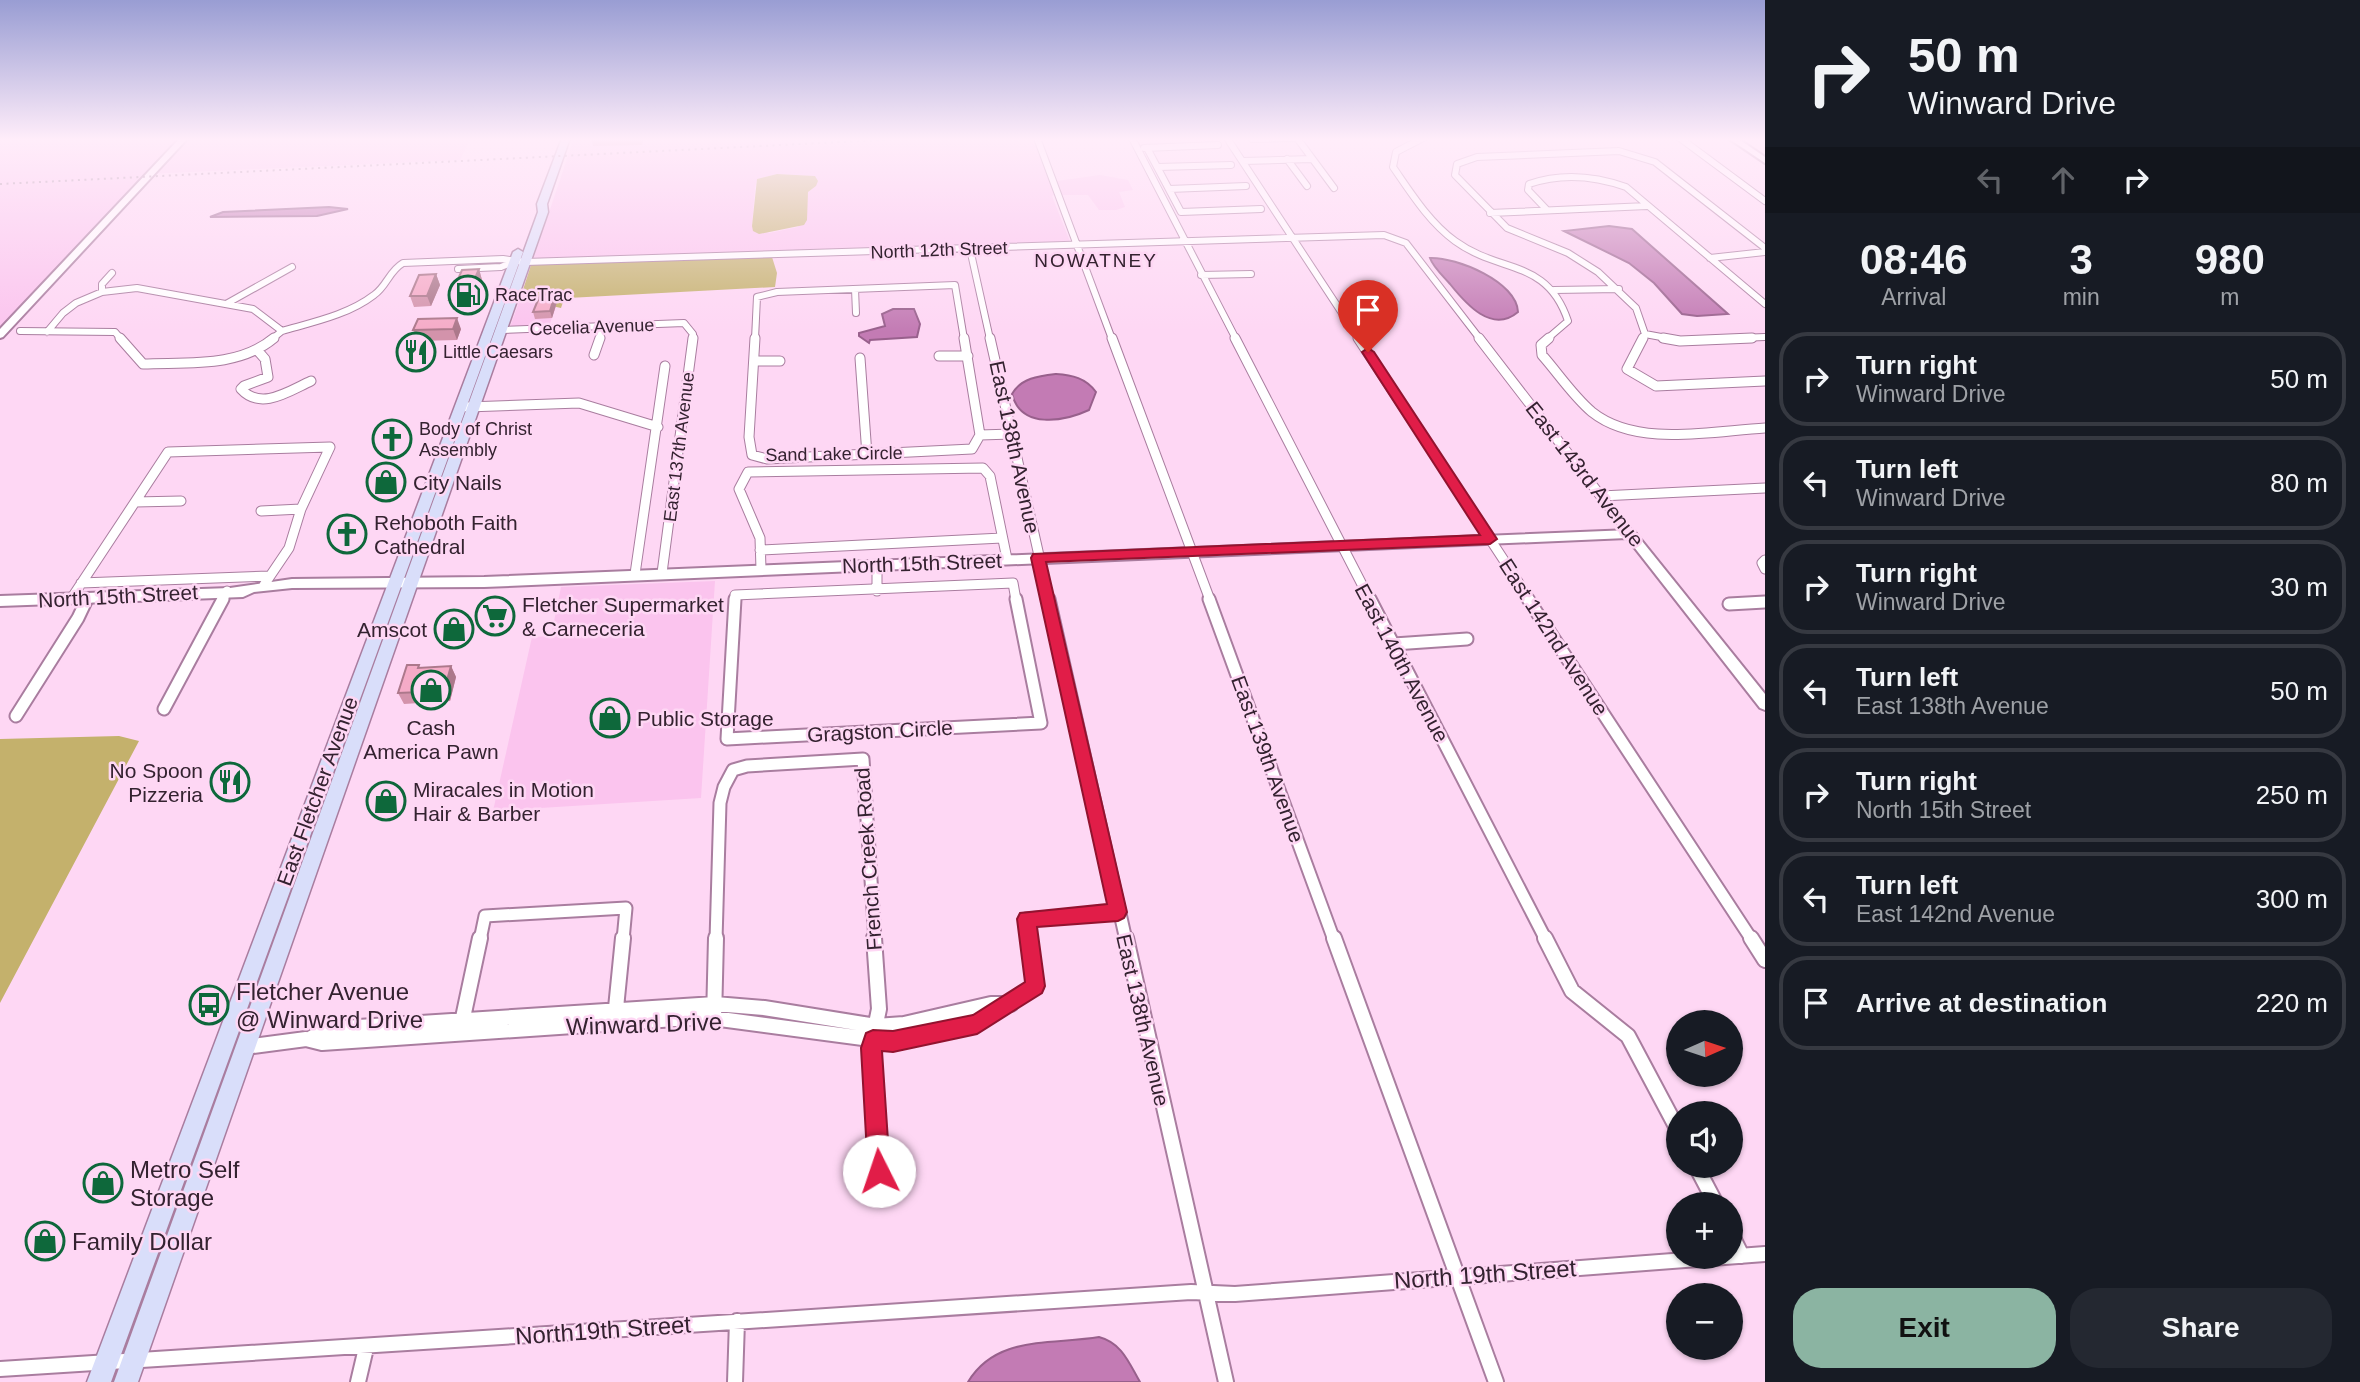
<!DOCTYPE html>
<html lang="en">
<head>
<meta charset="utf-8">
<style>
	body { margin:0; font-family:Arial,sans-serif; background:#242831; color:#f1f3f6; height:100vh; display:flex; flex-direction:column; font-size:26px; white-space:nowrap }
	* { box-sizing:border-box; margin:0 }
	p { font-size:23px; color:#9ea1a6 }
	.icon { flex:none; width:38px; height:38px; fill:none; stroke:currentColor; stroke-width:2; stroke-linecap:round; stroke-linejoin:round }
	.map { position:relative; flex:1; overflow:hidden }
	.details { display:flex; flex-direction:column; background:#171b24; width:595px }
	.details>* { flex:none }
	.hud { background:#171b24; color:#f1f3f6; overflow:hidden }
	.needle { width:46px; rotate:87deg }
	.buttons { position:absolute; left:1666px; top:1010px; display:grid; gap:14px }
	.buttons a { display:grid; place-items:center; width:77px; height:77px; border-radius:50%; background:#171b24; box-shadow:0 2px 5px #0004; font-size:35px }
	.pin { position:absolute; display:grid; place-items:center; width:60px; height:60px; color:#fff; margin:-72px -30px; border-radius:50% 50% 50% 0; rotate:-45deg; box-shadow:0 0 7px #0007 }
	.pin .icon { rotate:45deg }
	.me { position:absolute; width:77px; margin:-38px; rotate:356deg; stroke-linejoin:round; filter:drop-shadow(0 0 5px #0008) }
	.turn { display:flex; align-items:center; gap:24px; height:147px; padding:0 28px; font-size:32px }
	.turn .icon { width:91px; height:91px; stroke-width:2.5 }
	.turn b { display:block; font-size:49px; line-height:60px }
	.lanes { display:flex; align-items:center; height:66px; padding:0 28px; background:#0003; justify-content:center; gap:35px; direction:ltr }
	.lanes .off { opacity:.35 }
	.eta { display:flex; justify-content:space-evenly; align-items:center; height:119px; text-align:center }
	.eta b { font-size:42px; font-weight:700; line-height:49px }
	.cta { display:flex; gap:14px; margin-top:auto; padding:14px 28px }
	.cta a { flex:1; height:80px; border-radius:28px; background:#8bb4a2; color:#111; font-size:28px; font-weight:700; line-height:80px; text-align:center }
	.cta a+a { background:#242831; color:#f1f3f6 }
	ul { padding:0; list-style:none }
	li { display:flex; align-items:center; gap:21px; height:94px; margin:0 14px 10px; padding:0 14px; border:4px solid #363941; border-radius:28px }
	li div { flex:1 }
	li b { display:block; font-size:26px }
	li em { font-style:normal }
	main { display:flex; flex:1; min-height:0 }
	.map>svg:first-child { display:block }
	.built { fill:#fbc4ee; fill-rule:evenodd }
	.green { fill:#c4b16c }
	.water { fill:#c37bb4; stroke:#98608c; stroke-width:2 }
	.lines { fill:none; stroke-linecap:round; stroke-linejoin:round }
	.minor-far3-casing { stroke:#a97d9f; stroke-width:8 }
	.minor-far2-casing { stroke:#a97d9f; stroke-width:11 }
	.minor-far1-casing { stroke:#a97d9f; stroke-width:15 }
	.minor-casing { stroke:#a97d9f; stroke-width:18 }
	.tertiary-casing { stroke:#a97d9f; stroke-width:4 }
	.secondary-casing { stroke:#a97d9f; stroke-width:3 }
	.minor-far3 { stroke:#fff; stroke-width:6 }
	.minor-far2 { stroke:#fff; stroke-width:9 }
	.minor-far1 { stroke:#fff; stroke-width:11 }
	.minor { stroke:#fff; stroke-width:14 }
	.tertiary { fill:#fff; fill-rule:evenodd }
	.secondary { fill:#d9defa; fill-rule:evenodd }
	.rail { stroke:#9b7e94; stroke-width:2; stroke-dasharray:2 4.5; stroke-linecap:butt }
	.wall { fill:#d393ab }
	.shaded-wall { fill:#ac788b }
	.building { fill:#f5abc7; stroke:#ac788b; stroke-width:2 }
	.route { fill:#e11d48; stroke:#92132f; stroke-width:2 }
	.labels { text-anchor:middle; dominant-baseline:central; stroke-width:5; stroke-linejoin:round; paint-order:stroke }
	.far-street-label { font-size:18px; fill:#342230; stroke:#fed7f4 }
	.far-poi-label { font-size:18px; fill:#342230; stroke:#fed7f4; text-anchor:start }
	.far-neighbourhood-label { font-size:19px; letter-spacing:2px; fill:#342230; stroke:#fed7f4 }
	.street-label { font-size:21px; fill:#342230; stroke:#fed7f4 }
	.poi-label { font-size:21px; fill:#342230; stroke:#fed7f4; text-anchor:start }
	.near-poi-label { font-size:24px; fill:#342230; stroke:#fed7f4; text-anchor:start }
	.near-street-label { font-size:24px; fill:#342230; stroke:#fed7f4 }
</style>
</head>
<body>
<main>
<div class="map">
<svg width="1765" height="1382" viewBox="0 0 1765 1382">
	<rect width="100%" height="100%" fill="#fed7f4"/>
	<path class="built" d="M0,138H471L460,160L147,174L0,328Z
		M574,138H1034L1054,195L1052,196L1071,244L533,260ZM777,174L815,176L816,186L808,192L798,227L769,233L752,226L755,188L757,179Z
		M1100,175L1128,180L1133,190L1119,192L1125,207L1116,210H1099L1088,195H1062L1057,181Z
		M520,299L556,307L549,326L510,327Z
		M715,581L701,798L493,811L532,637L551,636L561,587Z"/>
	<path class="green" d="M777,174L815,176L818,181L816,186L808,192L807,220L804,225L759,234L753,231L752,226L757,179Z
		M772,257L777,273L775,287L568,298L564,299L561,308L520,299L531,265Z
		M119,736L139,741L0,1003V739Z"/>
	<path class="water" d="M329,207L348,209L317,216L210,217L223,212Z
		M1609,226L1632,229L1728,314L1697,316L1682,314L1654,283L1629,263L1564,231Z
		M1430,258C1457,257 1517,282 1518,312C1492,334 1466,304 1450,284C1443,276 1433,267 1430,258Z
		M914,309L920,324L917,337L870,340L869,343L859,336V333L885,326L882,314L893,309Z
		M1056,374C1072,375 1086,378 1096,392L1089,410C1063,422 1021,429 1012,394C1021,378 1039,376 1056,374Z
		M1099,1337C1122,1343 1129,1363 1140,1382H968C996,1335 1051,1345 1099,1337Z"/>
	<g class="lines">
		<defs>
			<path id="minor-far3" d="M1037,138L1112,339
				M1132,138L1236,339
				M1227,138L1359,339
				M1423,138L1396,152L1393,167C1411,193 1429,222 1455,241C1500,274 1547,258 1568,321L1547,339
				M1680,138L1765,201
				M1252,139L1297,138L1334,188
				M1144,148L1218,145
				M1147,148L1181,212L1261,209
				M1287,159L1307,186
				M1243,161L1311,159
				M1158,167L1231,165
				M1169,189L1246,186
				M1547,210L1528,190L1529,184C1561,173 1595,176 1626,187L1765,304
				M1490,213L1647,206
				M970,249L990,339
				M1710,258L1765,252
				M458,269L501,267L513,262
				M1201,275L1251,274
				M855,289L856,313
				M1554,290L1619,289
				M102,292V284L112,273
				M226,304L292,267
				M501,330L684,323L693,334L692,339
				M20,331L115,332L121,339
				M282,331C313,322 348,315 374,295C387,286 389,271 403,263L503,259L525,262L1384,235L1406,243L1480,339
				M47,332L63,313L76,303L102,292L137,288L253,309L282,331L272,339
				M1645,334L1672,339
				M599,339L603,327
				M755,339L757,297L777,292L955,285L964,339
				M1642,339L1645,334L1636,308L1598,272L1568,253L1507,228L1455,175L1457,164L1477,157L1619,151L1655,162L1765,248
				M1714,339L1765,337"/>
			<path id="minor-far2" d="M120,338L143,364C188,362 238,368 274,338
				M755,338L749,437L752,455L767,459L972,449L980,435L964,338
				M990,338L1049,600
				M1112,338L1210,600
				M1235,338L1370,600
				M1358,338L1530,600
				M1479,338L1630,534
				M1549,338L1541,345L1542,355C1558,373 1573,396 1592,412C1637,448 1712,431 1765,428
				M1643,338L1627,369L1656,386L1765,381
				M1663,338L1680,341L1752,338
				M258,351L265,359L268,377L244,386L241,389C261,411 289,391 311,381
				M594,355L600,338
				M939,356H968
				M860,358L867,455
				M754,361H780
				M467,407L579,403L658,427
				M980,435L1012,434
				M1601,496L1765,488
				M135,502L181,501
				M261,511L301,509
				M760,550L1002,538
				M1765,560L1762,563L1765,569
				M877,564V591
				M761,569L760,538L739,489L748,472L983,468L990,476L1007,559
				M662,573L693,338
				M635,574L665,366
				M81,583L269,576
				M71,599L168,452L330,447L301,509L289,548L264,585
				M222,600L227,591
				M735,600V595L1013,583L1016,600"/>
			<path id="minor-far1" d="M735,599L727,739L1041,723L1016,599
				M1049,599L1126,940
				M1209,599L1334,940
				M1370,599L1546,940
				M1528,599L1752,940
				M1729,604L1765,602
				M1394,644L1467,639
				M164,709L223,599
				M16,716L78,618L87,599
				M480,940L485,916L626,908L623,940
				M716,940L720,803L724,787L733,770L747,766L863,759L875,940
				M1029,940L1026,919L1118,912"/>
			<path id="minor" d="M874,938L879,1009L871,1048L879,1171
				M1126,938L1226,1382
				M1334,938L1496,1382
				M1545,938L1572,991L1628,1036L1678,1130
				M1751,938L1765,960
				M615,1018L623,938
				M714,1019L716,938
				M461,1027L480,938
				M311,1038L327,1029L715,1004L764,1008L876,1026L904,1024L991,1004H1011
				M245,1047L306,1039L322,1043L705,1017L893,1042L977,1024L1036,986L1029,938
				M1696,1166L1716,1204
				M1731,1234L1742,1256
				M0,1369C397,1346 794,1317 1191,1292L1235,1294L1765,1254
				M358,1382L366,1348
				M735,1382L737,1321"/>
			<path id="tertiary" d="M180,138H188L3,337L0,338V329Z
				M1728,138H1737L1765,157V163Z
				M1630,530L1634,531L1765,694V710L1760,708L1627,538L484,587L292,588L254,592L243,597L0,606V596L230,588L292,579L484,577Z"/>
			<path id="secondary" d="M562,138H570L547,204L548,212L138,1382H114L538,212L537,204Z
				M518,249L523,252L111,1382H87L513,252Z"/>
		</defs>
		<use href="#minor-far3" class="minor-far3-casing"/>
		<use href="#minor-far2" class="minor-far2-casing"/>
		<use href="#minor-far1" class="minor-far1-casing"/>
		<use href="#minor" class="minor-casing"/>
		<use href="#tertiary" class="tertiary-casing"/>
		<use href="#secondary" class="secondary-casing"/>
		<use href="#minor-far3" class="minor-far3"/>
		<use href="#minor-far2" class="minor-far2"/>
		<use href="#minor-far1" class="minor-far1"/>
		<use href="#minor" class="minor"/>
		<use href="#tertiary" class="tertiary"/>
		<use href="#secondary" class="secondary"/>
		<path class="rail" d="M0,184L921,138"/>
	</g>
	<path class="wall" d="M591,138H644L642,145L593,146Z
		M479,269L482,280L470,310H453L449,300Z
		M436,274L440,285L431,306L414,307L410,296Z
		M557,302L552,318L535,319L533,312Z
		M461,329L457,340L418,341L413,330Z
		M451,666L456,677L450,701L404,704L398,693L421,668Z"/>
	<path class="shaded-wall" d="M479,269L482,280L470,310L466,299Z
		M436,274L440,285L431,306L427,296Z
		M555,294L557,302L552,318L550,311Z
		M457,318L461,329L457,340L453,329Z
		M451,666L456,677L450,701L444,691Z"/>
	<path class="building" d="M479,269L466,299L449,300L462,270Z
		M436,274L427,296H410L419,275Z
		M555,294L550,311L533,312L540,295Z
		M457,318L453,329L413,330L418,319Z
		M407,665H419L418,668L451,666L444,691L398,693Z"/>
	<linearGradient id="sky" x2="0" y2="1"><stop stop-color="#999dd3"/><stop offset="0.42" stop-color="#ffedfa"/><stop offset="1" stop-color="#ffedfa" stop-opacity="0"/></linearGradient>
	<rect width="1765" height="332" fill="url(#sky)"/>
	<path class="route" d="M1368,348L1374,352L1497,539L1490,544L1046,562L1127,912L1124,918L1118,921L1037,927L1045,986L1042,993L977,1034L893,1052L882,1051L890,1171L887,1179L879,1182L871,1179L868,1171L861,1048L866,1033L873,1030L893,1031L973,1015L1025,982L1017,919L1020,913L1107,904L1031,558L1033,554L1480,535L1362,352Z"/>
	<defs>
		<symbol id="fuel-ring" viewBox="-11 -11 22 22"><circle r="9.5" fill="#fed7f4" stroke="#0e683b" stroke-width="1.5"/><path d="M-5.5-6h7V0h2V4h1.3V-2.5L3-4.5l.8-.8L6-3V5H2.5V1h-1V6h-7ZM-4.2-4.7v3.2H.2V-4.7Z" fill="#0e683b"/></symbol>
		<symbol id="restaurant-ring" viewBox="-11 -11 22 22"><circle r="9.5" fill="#fed7f4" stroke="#0e683b" stroke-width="1.5"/><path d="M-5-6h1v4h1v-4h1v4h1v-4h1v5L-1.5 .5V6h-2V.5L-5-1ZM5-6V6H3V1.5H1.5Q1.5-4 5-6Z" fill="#0e683b"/></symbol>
		<symbol id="church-ring" viewBox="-11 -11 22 22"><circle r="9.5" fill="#fed7f4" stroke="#0e683b" stroke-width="1.5"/><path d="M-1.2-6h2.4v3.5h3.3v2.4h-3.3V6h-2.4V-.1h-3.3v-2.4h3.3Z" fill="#0e683b"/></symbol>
		<symbol id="shop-ring" viewBox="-11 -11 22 22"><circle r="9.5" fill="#fed7f4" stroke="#0e683b" stroke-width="1.5"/><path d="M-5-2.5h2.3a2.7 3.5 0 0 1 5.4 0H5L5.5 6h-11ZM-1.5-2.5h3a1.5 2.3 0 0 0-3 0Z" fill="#0e683b"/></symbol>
		<symbol id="supermarket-ring" viewBox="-11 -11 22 22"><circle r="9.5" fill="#fed7f4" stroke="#0e683b" stroke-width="1.5"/><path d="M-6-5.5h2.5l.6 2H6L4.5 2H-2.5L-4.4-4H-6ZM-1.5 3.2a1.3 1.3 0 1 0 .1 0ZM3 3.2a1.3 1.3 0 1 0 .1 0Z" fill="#0e683b"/></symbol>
		<symbol id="bus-ring" viewBox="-11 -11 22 22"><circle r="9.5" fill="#fed7f4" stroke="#0e683b" stroke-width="1.5"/><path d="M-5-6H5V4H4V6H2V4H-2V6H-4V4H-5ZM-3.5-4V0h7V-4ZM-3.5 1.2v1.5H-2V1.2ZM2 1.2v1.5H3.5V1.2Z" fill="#0e683b"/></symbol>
	</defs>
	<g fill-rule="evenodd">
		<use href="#fuel-ring" x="446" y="273" width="44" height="44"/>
		<use href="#restaurant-ring" x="394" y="330" width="44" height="44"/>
		<use href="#church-ring" x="370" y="417" width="44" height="44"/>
		<use href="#shop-ring" x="364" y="460" width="44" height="44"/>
		<use href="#church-ring" x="325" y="512" width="44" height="44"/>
		<use href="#supermarket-ring" x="473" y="594" width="44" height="44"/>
		<use href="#shop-ring" x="432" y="607" width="44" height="44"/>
		<use href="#shop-ring" x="409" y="668" width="44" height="44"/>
		<use href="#shop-ring" x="588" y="696" width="44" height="44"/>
		<use href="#restaurant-ring" x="208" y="760" width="44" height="44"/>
		<use href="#shop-ring" x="364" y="779" width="44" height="44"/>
		<use href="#bus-ring" x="187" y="983" width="44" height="44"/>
		<use href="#shop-ring" x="81" y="1161" width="44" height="44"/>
		<use href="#shop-ring" x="23" y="1219" width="44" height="44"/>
	</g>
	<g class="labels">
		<g class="far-street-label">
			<text transform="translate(939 250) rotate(-2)">North 12th Street</text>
			<text transform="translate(592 327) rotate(-2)">Cecelia Avenue</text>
			<text transform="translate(679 447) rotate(-83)">East 137th Avenue</text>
			<text transform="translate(834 454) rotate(-1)">Sand Lake Circle</text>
		</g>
		<g class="far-poi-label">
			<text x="495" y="295">RaceTrac</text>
			<text x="443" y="352">Little Caesars</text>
			<text x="419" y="429">Body of Christ<tspan x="419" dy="21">Assembly</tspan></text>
		</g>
		<g class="far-neighbourhood-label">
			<text x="1096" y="260">NOWATNEY</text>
		</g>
		<g class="street-label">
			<text transform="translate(1015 447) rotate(78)">East 138th Avenue</text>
			<text transform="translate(1585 474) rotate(52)">East 143rd Avenue</text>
			<text transform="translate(922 563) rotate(-2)">North 15th Street</text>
			<text transform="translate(118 596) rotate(-3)">North 15th Street</text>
			<text transform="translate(1554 637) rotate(57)">East 142nd Avenue</text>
			<text transform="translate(1402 663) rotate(62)">East 140th Avenue</text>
			<text transform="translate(880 731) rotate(-3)">Gragston Circle</text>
			<text transform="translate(1268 759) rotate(70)">East 139th Avenue</text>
			<text transform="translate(317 791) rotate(-70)">East Fletcher Avenue</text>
			<text transform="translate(868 859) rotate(-94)">French Creek Road</text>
			<text transform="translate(1143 1020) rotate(77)">East 138th Avenue</text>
		</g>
		<g class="poi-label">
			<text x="413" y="482">City Nails</text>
			<text x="374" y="522">Rehoboth Faith<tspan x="374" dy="24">Cathedral</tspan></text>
			<text x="522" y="604">Fletcher Supermarket<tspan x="522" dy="24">&amp; Carneceria</tspan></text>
			<text x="427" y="629" text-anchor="end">Amscot</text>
			<text x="637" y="718">Public Storage</text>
			<text x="431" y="727" text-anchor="middle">Cash<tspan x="431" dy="24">America Pawn</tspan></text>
			<text x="203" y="770" text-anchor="end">No Spoon<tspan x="203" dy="24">Pizzeria</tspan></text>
			<text x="413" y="789">Miracales in Motion<tspan x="413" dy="24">Hair &amp; Barber</tspan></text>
		</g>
		<g class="near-poi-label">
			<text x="236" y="991">Fletcher Avenue<tspan x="236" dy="28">@ Winward Drive</tspan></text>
			<text x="130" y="1169">Metro Self<tspan x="130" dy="28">Storage</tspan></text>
			<text x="72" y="1241">Family Dollar</text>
		</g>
		<g class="near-street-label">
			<text transform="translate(644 1024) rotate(-2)">Winward Drive</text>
			<text transform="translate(1485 1274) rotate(-4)">North 19th Street</text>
			<text transform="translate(603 1330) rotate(-4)">North19th Street</text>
		</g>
	</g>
</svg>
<div class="buttons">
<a><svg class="needle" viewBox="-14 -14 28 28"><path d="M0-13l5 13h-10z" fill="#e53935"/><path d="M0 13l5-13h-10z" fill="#9ea1a6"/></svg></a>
<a><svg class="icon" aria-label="sound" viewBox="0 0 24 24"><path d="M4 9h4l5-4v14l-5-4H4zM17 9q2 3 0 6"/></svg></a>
<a>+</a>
<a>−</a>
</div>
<div class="pin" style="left:1368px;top:352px;background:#d93025"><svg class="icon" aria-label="arrive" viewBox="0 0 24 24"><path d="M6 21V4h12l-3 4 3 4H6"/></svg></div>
<svg class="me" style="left:879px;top:1171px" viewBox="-20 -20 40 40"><circle r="19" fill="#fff"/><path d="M0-13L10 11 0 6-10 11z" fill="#e11d48"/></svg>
</div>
<section class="details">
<div class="hud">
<div class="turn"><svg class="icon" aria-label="right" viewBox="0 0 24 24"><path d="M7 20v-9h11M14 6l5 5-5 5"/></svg><div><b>50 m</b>Winward Drive</div></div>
<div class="lanes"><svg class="icon off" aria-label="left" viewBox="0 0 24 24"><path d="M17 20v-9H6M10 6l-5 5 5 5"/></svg><svg class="icon off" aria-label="ahead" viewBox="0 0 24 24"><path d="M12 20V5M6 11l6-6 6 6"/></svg><svg class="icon" aria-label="right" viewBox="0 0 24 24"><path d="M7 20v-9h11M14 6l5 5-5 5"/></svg></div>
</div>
<div class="eta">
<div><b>08:46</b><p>Arrival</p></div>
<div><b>3</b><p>min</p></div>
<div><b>980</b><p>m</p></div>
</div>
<ul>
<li><svg class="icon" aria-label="right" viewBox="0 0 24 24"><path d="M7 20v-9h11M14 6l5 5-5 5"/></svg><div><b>Turn right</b><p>Winward Drive</p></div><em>50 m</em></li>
<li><svg class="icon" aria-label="left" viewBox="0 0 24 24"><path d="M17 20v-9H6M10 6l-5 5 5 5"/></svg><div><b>Turn left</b><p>Winward Drive</p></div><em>80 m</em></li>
<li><svg class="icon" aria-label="right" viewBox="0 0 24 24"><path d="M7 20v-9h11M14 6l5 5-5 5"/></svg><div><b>Turn right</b><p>Winward Drive</p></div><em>30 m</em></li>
<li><svg class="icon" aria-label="left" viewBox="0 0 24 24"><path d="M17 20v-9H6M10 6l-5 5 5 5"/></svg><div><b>Turn left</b><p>East 138th Avenue</p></div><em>50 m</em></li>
<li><svg class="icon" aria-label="right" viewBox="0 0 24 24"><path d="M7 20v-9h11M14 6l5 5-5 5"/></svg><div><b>Turn right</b><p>North 15th Street</p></div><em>250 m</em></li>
<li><svg class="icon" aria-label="left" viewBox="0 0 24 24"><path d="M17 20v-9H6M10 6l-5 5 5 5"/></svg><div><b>Turn left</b><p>East 142nd Avenue</p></div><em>300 m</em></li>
<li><svg class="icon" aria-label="arrive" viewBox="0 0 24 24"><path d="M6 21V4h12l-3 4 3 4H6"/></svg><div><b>Arrive at destination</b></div><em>220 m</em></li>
</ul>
<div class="cta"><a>Exit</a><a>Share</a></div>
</section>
</main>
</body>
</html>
